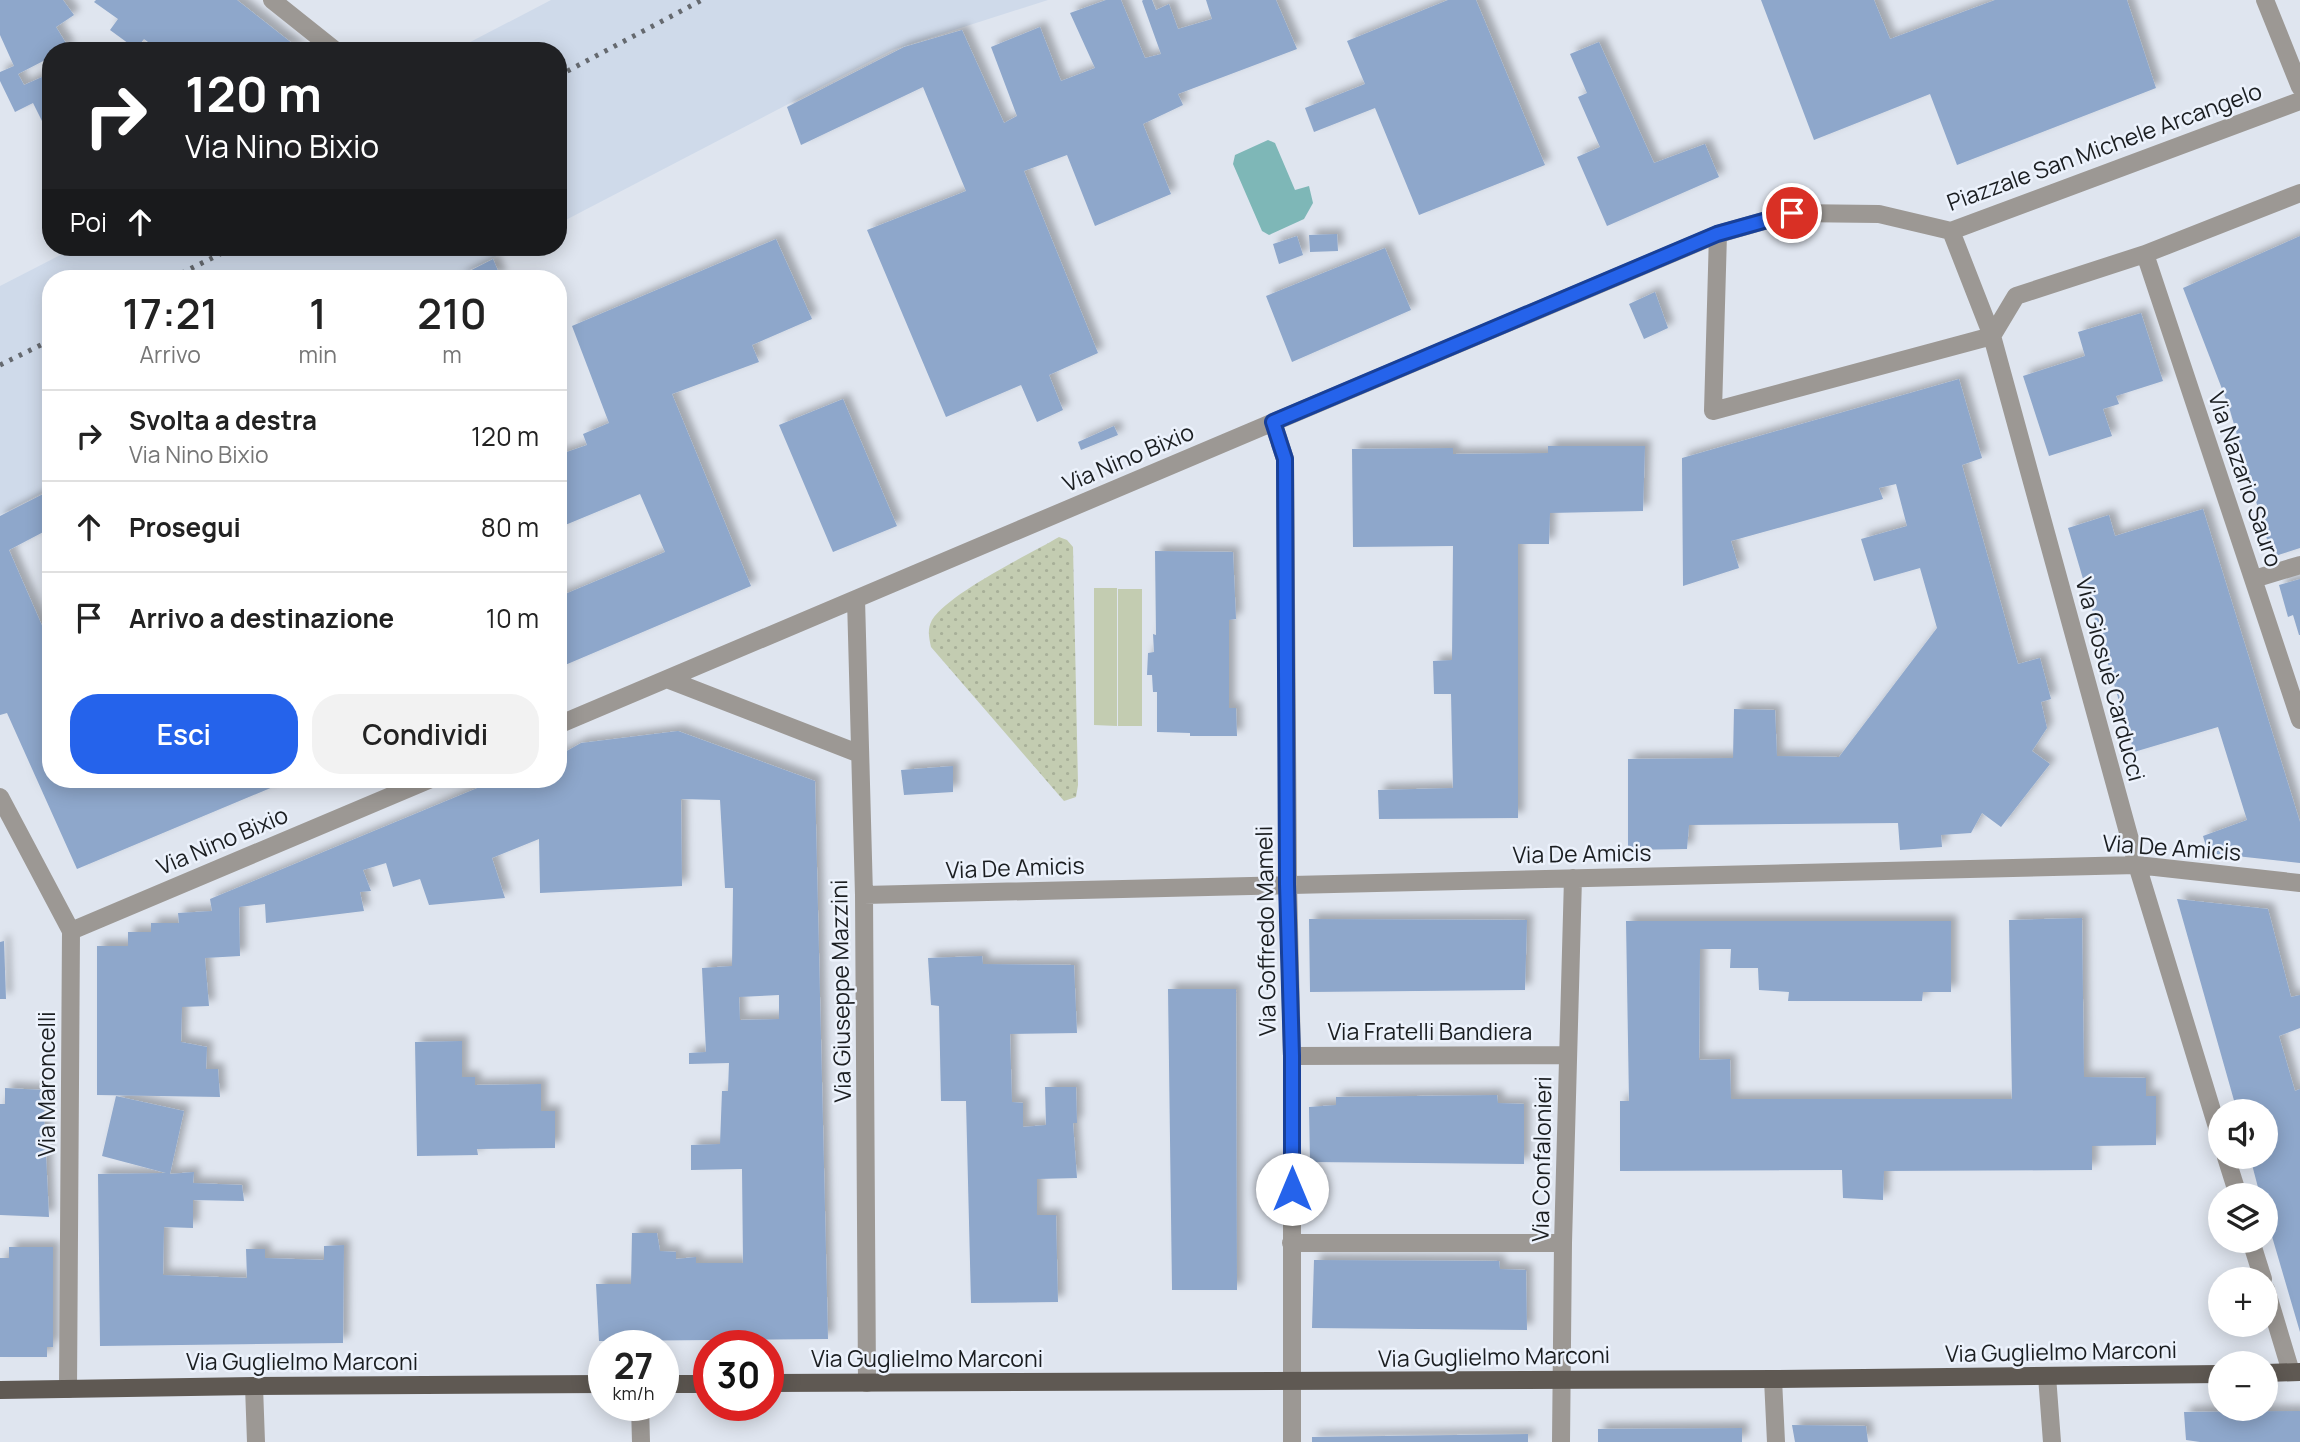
<!DOCTYPE html>
<html lang="it">
<head>
<meta charset="utf-8">
<style>
	body { margin:0; font-family:Manrope,sans-serif; background:#f2f2f2; color:#222; height:100vh; display:flex; flex-direction:column; font-size:26px; white-space:nowrap }
	* { box-sizing:border-box; margin:0 }
	p { font-size:23px; color:#767676 }
	.icon { flex:none; width:38px; height:38px; fill:none; stroke:currentColor; stroke-width:2; stroke-linecap:round; stroke-linejoin:round }
	.map { position:relative; flex:1; overflow:hidden }
	.side { position:absolute; left:42px; top:270px; width:525px; height:518px; display:flex; flex-direction:column; background:#fff; border-radius:28px; box-shadow:0 4px 18px #0003 }
	.side>* { flex:none }
	.guide { position:absolute; left:42px; top:42px; width:525px; height:214px; border-radius:28px; box-shadow:0 4px 18px #0003; background:#202124; color:#fff; overflow:hidden }
	.tools { position:absolute; left:2208px; top:1099px; display:grid; gap:14px }
	.tools a { display:grid; place-items:center; width:70px; height:70px; border-radius:50%; background:#fff; box-shadow:0 4px 18px #0003; font-size:35px }
	.speed { position:absolute; left:588px; top:1330px; display:flex; gap:14px; font-size:35px; font-weight:700; text-align:center }
	.speed>* { display:grid; place-content:center; width:91px; height:91px; border-radius:50%; background:#fff; box-shadow:0 4px 18px #0003; line-height:1 }
	.speed small { font-size:18px; font-weight:400 }
	.speed .limit { border:10px solid #d22; background:#fff; color:#111 }
	.pin { position:absolute; display:grid; place-items:center; width:60px; height:60px; color:#fff; margin:-30px; border:4px solid #fff; border-radius:50%; box-shadow:0 2px 7px #0007 }
	.me { position:absolute; width:77px; margin:-38px; rotate:0deg; stroke-linejoin:round; filter:drop-shadow(0 0 5px #0008) }
	.turn { display:flex; align-items:center; gap:24px; height:147px; padding:0 28px; font-size:32px }
	.turn .icon { width:91px; height:91px; stroke-width:2.5 }
	.turn b { display:block; font-size:49px; line-height:60px }
	.then { display:flex; align-items:center; height:66px; padding:0 28px; background:#0003; gap:14px; font-size:26px }
	.eta { display:flex; justify-content:space-evenly; align-items:center; height:119px; text-align:center }
	.eta b { font-size:42px; font-weight:600; line-height:49px }
	.primary-button { display:flex; gap:14px; margin-top:auto; padding:14px 28px }
	.primary-button a { flex:1; height:80px; border-radius:28px; background:#2563eb; color:#fff; font-size:28px; font-weight:600; line-height:80px; text-align:center }
	.primary-button a+a { background:#f2f2f2; color:#222 }
	ul { padding:0; list-style:none }
	li { display:flex; align-items:center; gap:21px; height:91px; padding:0 28px; border-top:2px solid #e0e0e0 }
	li div { flex:1 }
	li b { display:block; font-size:26px }
	li em { font-style:normal }
	.map>svg:first-child { display:block }
	.built { fill:#cfdaea }
	.grass { fill:url(#grass-dots) }
	.pitch { fill:#c3ccb1 }
	.water { fill:#7eb7b7 }
	.building { fill:#8ea7cb; fill-rule:evenodd; filter:url(#shadow) }
	.lines { fill:none; stroke-linecap:round; stroke-linejoin:round }
	.minor { stroke:#9c9894; stroke-width:18 }
	.major { stroke:#5f5953; stroke-width:18 }
	.rail { stroke:#65696f; stroke-width:5; stroke-dasharray:3.5 7; stroke-linecap:butt }
	.route-casing { stroke:#184099; stroke-width:18 }
	.route { stroke:#2563eb; stroke-width:12 }
	.labels { text-anchor:middle; dominant-baseline:central; stroke-width:5; stroke-linejoin:round; paint-order:stroke }
	.street-label { font-size:23px; fill:#1b1e21; stroke:#ecf2fc }
</style>
</head>
<body>
<div class="map">
<svg width="2300" height="1442" viewBox="0 0 2300 1442">
	<defs>
		<pattern id="grass-dots" width="8" height="8" patternUnits="userSpaceOnUse" patternTransform="scale(1.75)"><rect width="8" height="8" fill="#c3ccb1"/><path d="M2 2h.1M6 6h.1" fill="none" stroke="#a7af98" stroke-width="1.8" stroke-linecap="round"/></pattern>
		<filter id="shadow"><feDropShadow dx="6" dy="-6" stdDeviation="3.5" flood-color="#0004"/></filter>
	</defs>
	<rect width="100%" height="100%" fill="#dfe5ef"/>
	<path class="built" d="M551,0H1048L892,50L558,224V51H453Z
		M76,247H514L454,278H51V488L0,515V286Z"/>
	<path class="grass" d="M1059,537L1067,540L1073,547L1078,785L1076,797L1064,801L931,647C929,638 927,629 932,620C949,593 1028,555 1059,537Z"/>
	<path class="pitch" d="M1094,588H1117V726L1094,725Z
		M1118,589H1142V726H1118Z"/>
	<path class="water" d="M1268,140L1275,143L1295,190L1309,186L1313,203L1304,219L1269,235L1262,231L1233,164L1235,155Z"/>
	<path class="building" d="M0,0H63L74,15L56,27L69,48L63,51H51V57L18,74L24,85L51,73V139L33,103L15,112L0,81V72L14,66L0,35Z
		M96,0H237L302,51H160L144,39L136,49L110,30L118,19L94,2Z
		M1106,0H1121L1145,58L1161,54L1142,1L1143,0H1152L1156,10L1169,4L1178,29L1212,19L1206,0H1276L1297,49L1178,94L1183,105L1143,124L1171,194L1095,226L1067,155L1024,171L1098,353L1049,375L1063,410L1037,422L1021,385L946,417L867,230L966,191L923,87L801,145L787,107L904,47L962,30L1004,123L1017,116L991,47L1040,27L1061,81L1095,68L1070,13Z
		M1448,0H1476L1545,165L1419,215L1375,108L1314,132L1305,108L1365,84L1347,41Z
		M1761,0H1874L1890,39L1995,0H2127L2156,88L1957,165L1930,94L1814,140Z
		M1599,42L1654,163L1705,144L1719,177L1607,226L1577,157L1600,147L1578,97L1587,93L1570,54Z
		M1337,234L1338,251L1310,252L1309,235Z
		M1297,236L1303,255L1279,264L1273,244Z
		M2300,236V548L2272,557L2229,407L2183,288Z
		M776,239L812,319L752,345L759,362L672,394L751,586L558,668V597L665,552L640,494L558,528V455L587,445L583,434L609,423L572,326Z
		M1385,248L1411,310L1292,362L1266,296Z
		M493,259L501,278H456Z
		M1655,292L1668,328L1644,339L1629,304Z
		M2141,313L2163,381L2116,396L2119,404L2103,409L2112,436L2049,456L2023,376L2085,356L2078,332Z
		M1959,379L1982,458L1962,465L2018,664L2040,658L2051,699L2041,702L2047,728L2032,751L2050,764L2001,827L1982,813L1971,833L1941,835L1942,847L1900,850L1898,823L1689,825L1687,849L1628,850V759L1733,758L1734,709L1775,710L1777,756L1839,757L1937,628L1920,568L1874,581L1861,539L1907,526L1896,484L1879,488L1883,499L1731,541L1739,568L1683,586L1682,458Z
		M843,399L897,526L833,552L779,425Z
		M1114,426L1118,435L1081,450L1078,442Z
		M1548,446H1645L1643,511L1550,513L1549,544H1518V818L1379,819L1378,790L1453,788L1451,694H1434L1433,661L1452,660L1453,546L1353,547L1352,449L1453,448V454L1548,453Z
		M51,490V528L9,550L47,637L51,635V779H292L77,869L7,713L0,715V516Z
		M2203,509L2300,822V863L2208,853L2203,836L2247,820L2218,727L2134,752L2068,528L2109,515L2115,536Z
		M1155,551L1233,552L1236,619L1229,620V708H1236L1237,736H1190V733L1157,732V692H1153L1152,675H1147L1148,653L1154,652L1153,634L1156,635Z
		M2300,579V635H2299L2293,615L2288,617L2279,585Z
		M678,731L815,781L828,1339L599,1341L596,1284H631L632,1233H657L660,1251L676,1252V1259L696,1257V1263H743L742,1169L691,1170V1145L720,1144L722,1091H728L729,1063L689,1064V1053L706,1052L702,968L732,966L733,888H725L720,800L681,799L682,886L540,893L539,839L492,858L505,898L429,905L420,879L393,887L386,863L363,870L371,891L360,892L364,911L266,923L265,904L239,907L240,956L205,958L209,1006L182,1007L181,1042L207,1047L206,1069H218L220,1097L97,1095V946H128V932H151V923H179L178,913L212,911L210,899L499,779H558V756L581,743ZM779,995V1019L740,1020L739,997Z
		M953,766V792L904,795L901,770Z
		M2177,899L2268,909L2291,997L2300,995V1028L2279,1036L2295,1091L2300,1089V1332L2266,1216V1195H2260L2250,1157H2266V1111H2237Z
		M2082,918L2084,1077L2146,1078V1096H2156V1145L2092,1146V1170L1884,1171L1883,1200L1843,1198L1842,1170L1620,1171V1101H1629L1626,921H1951V992H1923L1922,1001H1788L1789,992L1759,990L1758,968H1730L1731,949H1700L1699,1060L1730,1059L1731,1099H2012L2009,920Z
		M1309,919L1527,920L1525,990L1310,992Z
		M4,941L6,999H0V942Z
		M982,956L983,964L1074,965L1077,1033L1010,1034L1012,1102L1023,1103V1127L1046,1125L1045,1087H1076L1077,1123H1073L1077,1178L1037,1179V1215H1056L1058,1302L971,1303L966,1101H941L939,1006L931,1005L928,958Z
		M1168,989H1236L1237,1290H1172Z
		M462,1041V1077H475V1085L541,1084V1111H555V1148L477,1149L478,1155L417,1156L415,1042Z
		M5,1088L43,1090L49,1217L0,1215V1104H5Z
		M1497,1095L1498,1103L1524,1104V1164L1310,1162L1309,1107L1336,1105V1097Z
		M116,1096L184,1111L170,1174L194,1172L193,1183L242,1185L244,1201L193,1200V1228L164,1227L163,1275L247,1278L246,1249H265V1258L324,1260V1246L344,1245L343,1343L100,1346L98,1174L166,1173L102,1156Z
		M9,1247H53V1347H47V1357H0V1258H9Z
		M1314,1260L1499,1261L1500,1269L1526,1270L1527,1330L1312,1328Z
		M2300,1411V1442H2200L2186,1440L2184,1412Z
		M1792,1425L1866,1426L1868,1442H1795Z
		M1742,1428V1442H1598V1429Z
		M1528,1434V1442H1312V1437Z"/>
	<g class="lines">
		<path class="minor" d="M272,0L336,51
			M2265,0L2300,87
			M1951,231L1992,336L2137,865L2221,1140
			M1718,234L1713,411L1992,336L2016,296L2145,254L2300,193
			M2145,254L2300,720
			M1273,422L1285,459L1288,884L1292,1056V1442
			M2254,579L2300,565
			M856,599L864,895L867,1383
			M667,679L860,754
			M558,725L1718,234L1792,213L1879,214L1951,231L2300,101
			M0,797L71,931L68,1389
			M864,895L2137,865L2300,883
			M71,931L431,779
			M1292,1056L1568,1055
			M2226,1157L2238,1195
			M2251,1241L2263,1279
			M1291,1243H1563
			M2266,1289L2291,1372
			M2047,1376L2052,1442
			M1773,1379L1776,1442
			M254,1386L256,1442
			M640,1405L641,1442
			M1561,1442L1563,1243L1573,878"/>
		<path class="major" d="M2266,1373L2300,1372
			M768,1383L1773,1379L2221,1374
			M663,1384H709
			M0,1390L254,1386L604,1384"/>
		<path class="rail" d="M558,76L702,0
			M172,278L234,247
			M0,365L51,340"/>
	</g>
	<g class="lines">
		<defs>
			<path id="route" d="M1292,1189V1056L1287,884L1285,459L1273,422L1717,234L1792,213"/>
		</defs>
		<use href="#route" class="route-casing"/>
		<use href="#route" class="route"/>
	</g>
	<g class="labels">
		<g class="street-label">
			<text transform="translate(2104 146) rotate(-20)">Piazzale San Michele Arcangelo</text>
			<text transform="translate(1128 457) rotate(-23)">Via Nino Bixio</text>
			<text transform="translate(2246 479) rotate(71)">Via Nazario Sauro</text>
			<text transform="translate(2111 679) rotate(75)">Via Giosuè Carducci</text>
			<text transform="translate(222 840) rotate(-23)">Via Nino Bixio</text>
			<text transform="translate(2172 847) rotate(4)">Via De Amicis</text>
			<text transform="translate(1582 853) rotate(-1)">Via De Amicis</text>
			<text transform="translate(1015 867) rotate(-2)">Via De Amicis</text>
			<text transform="translate(1265 931) rotate(-91)">Via Goffredo Mameli</text>
			<text transform="translate(840 991) rotate(-91)">Via Giuseppe Mazzini</text>
			<text x="1430" y="1031">Via Fratelli Bandiera</text>
			<text transform="translate(46 1084) rotate(-90)">Via Maroncelli</text>
			<text transform="translate(1541 1159) rotate(-89)">Via Confalonieri</text>
			<text transform="translate(2061 1351) rotate(-1)">Via Guglielmo Marconi</text>
			<text transform="translate(1494 1356) rotate(-1)">Via Guglielmo Marconi</text>
			<text x="927" y="1358">Via Guglielmo Marconi</text>
			<text x="302" y="1361">Via Guglielmo Marconi</text>
		</g>
	</g>
</svg>
<div class="tools">
<a><svg class="icon" aria-label="sound" viewBox="0 0 24 24"><path d="M4 9h4l5-4v14l-5-4H4zM17 9q2 3 0 6"/></svg></a>
<a><svg class="icon" aria-label="layers" viewBox="0 0 24 24"><path d="M12 4l9 5-9 5-9-5zM3 14l9 5 9-5"/></svg></a>
<a>+</a>
<a>−</a>
</div>
<div class="speed"><div>27<small>km/h</small></div><div class="limit">30</div></div>
<div class="pin" style="left:1792px;top:213px;background:#d93025"><svg class="icon" aria-label="arrive" viewBox="0 0 24 24"><path d="M6 21V4h12l-3 4 3 4H6"/></svg></div>
<svg class="me" style="left:1292px;top:1189px" viewBox="-20 -20 40 40"><circle r="19" fill="#fff"/><path d="M0-13L10 11 0 6-10 11z" fill="#2563eb"/></svg>
<div class="guide">
<div class="turn"><svg class="icon" aria-label="right" viewBox="0 0 24 24"><path d="M7 20v-9h11M14 6l5 5-5 5"/></svg><div><b>120 m</b>Via Nino Bixio</div></div>
<div class="then">Poi<svg class="icon" aria-label="ahead" viewBox="0 0 24 24"><path d="M12 20V5M6 11l6-6 6 6"/></svg></div>
</div>
<section class="side">
<div class="eta">
<div><b>17:21</b><p>Arrivo</p></div>
<div><b>1</b><p>min</p></div>
<div><b>210</b><p>m</p></div>
</div>
<ul>
<li><svg class="icon" aria-label="right" viewBox="0 0 24 24"><path d="M7 20v-9h11M14 6l5 5-5 5"/></svg><div><b>Svolta a destra</b><p>Via Nino Bixio</p></div><em>120 m</em></li>
<li><svg class="icon" aria-label="ahead" viewBox="0 0 24 24"><path d="M12 20V5M6 11l6-6 6 6"/></svg><div><b>Prosegui</b></div><em>80 m</em></li>
<li><svg class="icon" aria-label="arrive" viewBox="0 0 24 24"><path d="M6 21V4h12l-3 4 3 4H6"/></svg><div><b>Arrivo a destinazione</b></div><em>10 m</em></li>
</ul>
<div class="primary-button"><a>Esci</a><a>Condividi</a></div>
</section>
</div>
</body>
</html>
